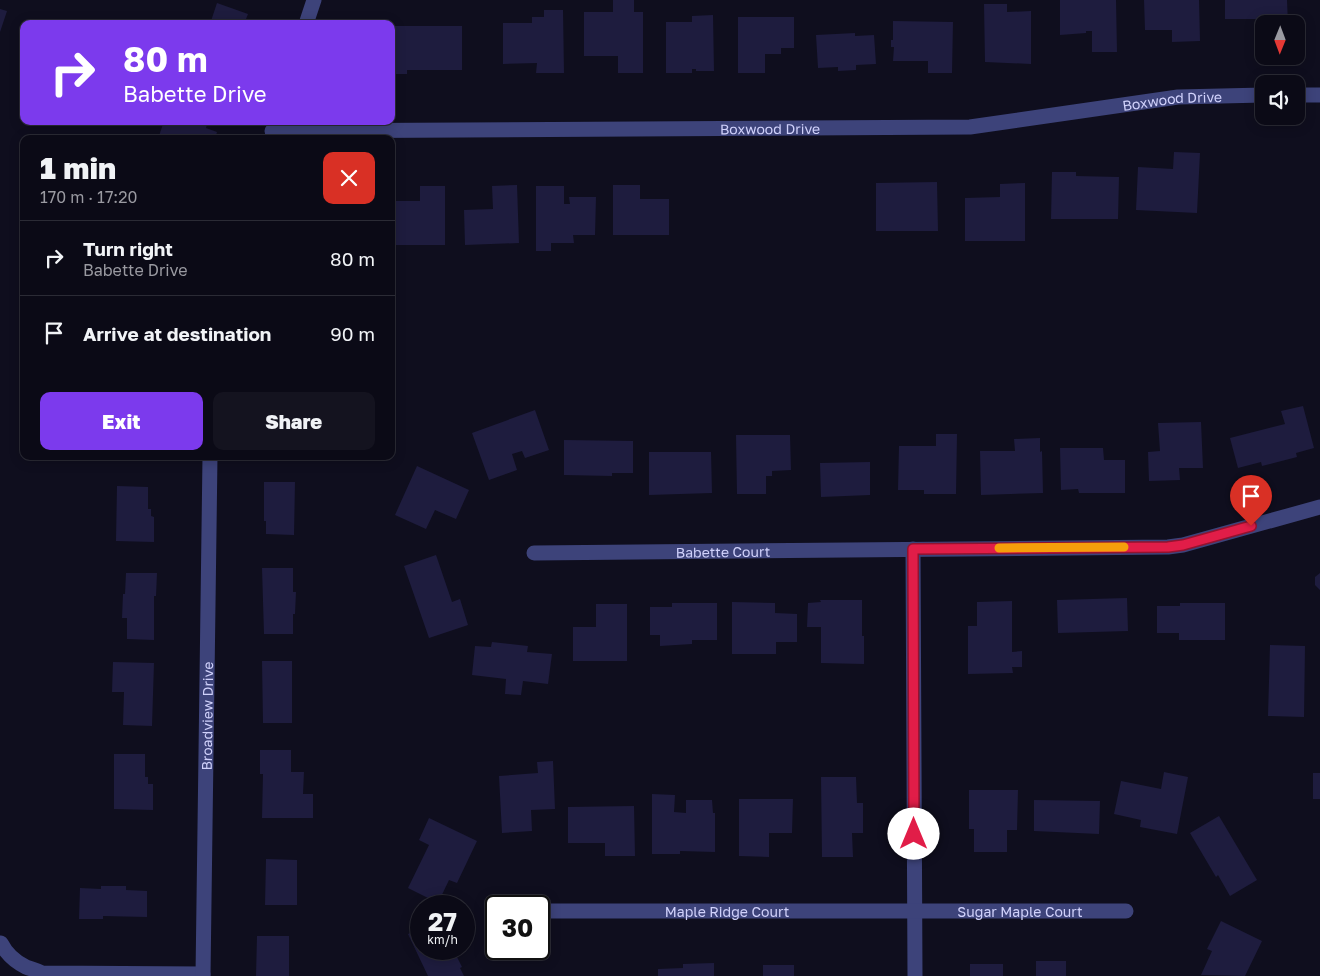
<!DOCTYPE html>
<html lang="en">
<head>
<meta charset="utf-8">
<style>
	body { margin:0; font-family:"Golos Text",sans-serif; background:#14131f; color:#f1f3f6; height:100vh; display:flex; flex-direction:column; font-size:19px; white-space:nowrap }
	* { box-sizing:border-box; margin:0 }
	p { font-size:16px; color:#9a9aa1 }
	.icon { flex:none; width:28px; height:28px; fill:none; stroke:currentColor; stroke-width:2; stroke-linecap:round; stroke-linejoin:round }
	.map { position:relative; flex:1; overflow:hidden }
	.drawer { position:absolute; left:20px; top:135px; width:375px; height:325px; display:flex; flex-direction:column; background:#0b0a16; border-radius:10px; box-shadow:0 2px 12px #0003,0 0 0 1px #2b2b35 }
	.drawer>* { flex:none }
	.hud { position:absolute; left:20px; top:20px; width:375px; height:105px; border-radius:10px; box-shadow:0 2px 12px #0003,0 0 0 1px #2b2b35; background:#7c3aed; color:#fff; overflow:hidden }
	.needle { width:32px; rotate:181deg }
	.tools { position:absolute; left:1255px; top:15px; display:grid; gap:10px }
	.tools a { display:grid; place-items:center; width:50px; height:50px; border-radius:10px; background:#0b0a16; box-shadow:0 2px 12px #0003,0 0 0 1px #2b2b35; font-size:25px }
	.speed { position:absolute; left:410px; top:895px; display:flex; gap:10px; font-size:25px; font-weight:700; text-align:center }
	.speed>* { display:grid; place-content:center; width:65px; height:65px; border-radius:50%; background:#0b0a16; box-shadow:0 2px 12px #0003,0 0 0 1px #2b2b35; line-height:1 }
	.speed small { font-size:12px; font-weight:400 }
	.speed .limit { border:2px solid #111; border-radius:8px; background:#fff; color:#111 }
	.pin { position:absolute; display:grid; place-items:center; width:42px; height:42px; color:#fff; margin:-51px -21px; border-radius:50% 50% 50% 0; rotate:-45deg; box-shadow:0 0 5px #0007 }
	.pin .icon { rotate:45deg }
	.me { position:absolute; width:55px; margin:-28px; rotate:0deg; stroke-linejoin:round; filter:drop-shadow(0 0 4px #0008) }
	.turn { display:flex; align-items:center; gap:18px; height:105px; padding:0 20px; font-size:22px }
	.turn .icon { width:65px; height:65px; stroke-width:2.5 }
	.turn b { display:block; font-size:35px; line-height:42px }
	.round { display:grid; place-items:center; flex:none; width:52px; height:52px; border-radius:10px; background:#14131f }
	.overview { display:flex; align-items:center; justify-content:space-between; height:85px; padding:0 20px }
	h1 { font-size:30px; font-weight:800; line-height:38px }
	.primary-button { display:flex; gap:10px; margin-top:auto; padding:10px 20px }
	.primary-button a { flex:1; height:58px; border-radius:10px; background:#7c3aed; color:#fff; font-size:20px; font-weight:800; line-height:58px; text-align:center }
	.primary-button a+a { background:#14131f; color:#f1f3f6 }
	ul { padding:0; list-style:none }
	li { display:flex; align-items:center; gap:15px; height:75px; padding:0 20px; border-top:1px solid #2b2b35 }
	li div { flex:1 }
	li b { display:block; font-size:19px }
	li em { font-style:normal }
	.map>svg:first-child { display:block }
	.building { fill:#1e1c3e }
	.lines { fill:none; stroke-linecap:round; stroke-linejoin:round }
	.minor { stroke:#3d437a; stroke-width:15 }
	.route-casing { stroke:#92132f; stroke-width:12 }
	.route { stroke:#e11d48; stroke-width:9 }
	.slow { stroke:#f59e0b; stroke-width:9 }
	.labels { text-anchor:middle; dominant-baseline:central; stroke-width:5; stroke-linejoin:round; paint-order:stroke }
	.street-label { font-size:14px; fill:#d0d1fb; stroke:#0f0e1e }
</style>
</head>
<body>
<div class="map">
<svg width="1320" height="976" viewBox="0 0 1320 976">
	<rect width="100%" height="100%" fill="#0f0e1e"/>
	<path class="building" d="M613,0H634V12H643V73H618V56H584V12H613Z
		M1060,0H1116L1117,52H1092V31H1086V33L1060,35Z
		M1144,0H1199L1200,41L1172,42V30H1145Z
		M1225,0H1287L1288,24H1264V42H1262L1261,19H1225Z
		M217,3L248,14L244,24H210Z
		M984,4H1007V12L1031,11V64L985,62Z
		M0,9L7,11L0,32Z
		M544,10H563L564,73H536L537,63L503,64V23H532V17H544Z
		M713,15L714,71H696V69H692V73H666V22H692V16Z
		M738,17H794V48H781V54H765V73H738Z
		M893,21L953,22L952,73H928V61H893L894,47H891V40H893Z
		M391,26H462V70H407V74H391Z
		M855,33V36L874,35L876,64L856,65V70L838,71V67L818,68L816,35Z
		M164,121H208L206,128L217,132L215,139H158Z
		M1174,152L1200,153L1197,213L1136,210L1138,167L1173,169Z
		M1052,172H1076V176L1119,177L1118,219H1051Z
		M937,182L938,231H876V183Z
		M1025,183V241H965V198L1000,197V184Z
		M517,185L519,243L465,245L464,210L493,209L492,186Z
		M613,185H640V199H669V235H613Z
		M420,186H445V245H391V201H420Z
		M536,186H564V204H570L569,197H596L595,235H573L574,243H551V251H536Z
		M1303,406L1314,448L1296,453L1297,457L1262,466L1261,462L1238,468L1230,438L1285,424L1281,411Z
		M535,410L549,450L525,458L522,451L512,454L517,470L489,480L472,433Z
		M1201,422L1203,468H1179L1180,480L1149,481L1148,452L1160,451L1158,423Z
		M936,434H957L956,494H924V490H898L899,446H936Z
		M736,435H790L791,470L772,471V476H766V494H737Z
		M1040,438V452L1042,451L1043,493L981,495L980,451H1015L1014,439Z
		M564,440L633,441V473H612V476L564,475Z
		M1060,448H1103L1104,460H1125V493H1079L1078,489L1061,490Z
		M649,452H711L712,493L649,495Z
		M870,462V495L821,497L820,463Z
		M417,466L469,490L456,519L435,510L426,529L395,515Z
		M264,482H295L294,535L266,534V521H264Z
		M117,486L148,487V509H151V516L154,517V542L116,541Z
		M436,555L452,602L460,599L468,625L429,638L404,566Z
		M262,568H293V592H296L295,614H293V634H264Z
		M126,573H157L156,596H154V640L127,639V618H122L123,594H125Z
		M1320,573V590L1315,585V577Z
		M1127,598L1128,631L1058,633L1057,600Z
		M820,600H862V636H864V664L821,663V627H807L808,603L821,602Z
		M1012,601V652L1022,651V667H1012L1013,673L968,674V626H977V602Z
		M732,602L775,603V613L797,614V642H776V654H732Z
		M672,603H717V640H692V644L660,646V635H650V607H672Z
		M1180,603H1225V640H1179V633H1157V606H1180Z
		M596,604H627V661H573V627H596Z
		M492,642L528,646L527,652L552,654L548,684L523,681L521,695L505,694L506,679L472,675L475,646L491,647Z
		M1270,645L1305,646L1304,717L1268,716Z
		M262,661H292V723H263Z
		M113,662L154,663L152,726L123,725L124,692H112Z
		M260,750H291V772H304L303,794H313V818H262L263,774H260Z
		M114,754H145V777H148V784H153V810L114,809Z
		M553,761L555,809L531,810L532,831L502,833L499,776L538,773L537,762Z
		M1164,772L1188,777L1177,834L1140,827L1141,820L1114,814L1121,781L1161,789Z
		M1313,773H1320V799H1313Z
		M821,777H856L857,803H863V833H852L853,857H822Z
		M969,790H1018L1017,830H1007V852H974V829H969Z
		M652,794L675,795L674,812L686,813V800H712L713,813H715V852L680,851V854H652Z
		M739,799H793L792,833H769V857L739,856Z
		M1034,800L1100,801L1099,834L1034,831Z
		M634,806L635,856H605V843H568V807Z
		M1219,816L1257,880L1230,896L1218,875L1216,877L1190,833Z
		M429,818L477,841L457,883L449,880L438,903L408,888L429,845L419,840Z
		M266,859L297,860V905H265Z
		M101,886H126V890L147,891V917L103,916V919H79L80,888L101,889Z
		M1221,921L1262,941L1245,976L1201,975L1212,951L1207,949Z
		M421,928V949H453L462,967L460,968L464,976H428L408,934Z
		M257,936H289V976H256Z
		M1036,961H1066V976H1036Z
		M714,963V976H658V969L683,968V964Z
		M970,964H1003V976H970Z
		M763,965H794V976H763Z"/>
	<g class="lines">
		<g class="minor">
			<path d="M306,24L314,0"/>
			<path d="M1296,95H1320"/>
			<path id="s1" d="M272,131L970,127L1178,97L1264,95"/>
			<path d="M913,549L915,976"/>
			<path id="s2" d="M534,553L1168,547L1183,545L1320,507"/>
			<path id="s3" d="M539,911H1126"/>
			<path d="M1,943C6,953 16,962 26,967C31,969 36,970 42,973L203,974"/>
			<path id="s4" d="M203,976L210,456"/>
		</g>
	</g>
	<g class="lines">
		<defs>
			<path id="route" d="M914,834L913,549L1168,547L1183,545L1251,526"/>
		</defs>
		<use href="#route" class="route-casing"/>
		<use href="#route" class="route"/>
		<path class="slow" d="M999,548L1124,547"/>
	</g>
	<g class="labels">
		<g class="street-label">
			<text stroke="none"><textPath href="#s1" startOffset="902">Boxwood Drive</textPath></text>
			<text stroke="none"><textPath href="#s1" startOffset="498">Boxwood Drive</textPath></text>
			<text stroke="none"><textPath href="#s2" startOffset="189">Babette Court</textPath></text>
			<text stroke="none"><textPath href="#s4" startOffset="260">Broadview Drive</textPath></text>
			<text stroke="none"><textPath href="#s3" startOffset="188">Maple Ridge Court</textPath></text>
			<text stroke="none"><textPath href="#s3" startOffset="481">Sugar Maple Court</textPath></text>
		</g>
	</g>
</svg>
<div class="tools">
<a><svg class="needle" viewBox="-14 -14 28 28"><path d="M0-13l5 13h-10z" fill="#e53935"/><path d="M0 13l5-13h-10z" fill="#9a9aa1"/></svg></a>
<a><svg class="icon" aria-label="sound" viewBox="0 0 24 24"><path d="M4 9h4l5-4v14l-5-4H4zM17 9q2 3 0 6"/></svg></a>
</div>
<div class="speed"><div>27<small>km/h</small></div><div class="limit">30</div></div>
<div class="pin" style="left:1251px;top:526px;background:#d93025"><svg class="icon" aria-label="arrive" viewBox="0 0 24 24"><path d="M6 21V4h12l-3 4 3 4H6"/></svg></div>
<svg class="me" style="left:914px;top:834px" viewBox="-20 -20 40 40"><circle r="19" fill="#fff"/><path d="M0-13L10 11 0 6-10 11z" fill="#e11d48"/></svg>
<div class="hud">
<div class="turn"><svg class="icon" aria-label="right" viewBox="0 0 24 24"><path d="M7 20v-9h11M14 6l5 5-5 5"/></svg><div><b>80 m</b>Babette Drive</div></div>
</div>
<section class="drawer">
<div class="overview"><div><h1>1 min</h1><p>170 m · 17:20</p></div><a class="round" style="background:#d93025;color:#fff"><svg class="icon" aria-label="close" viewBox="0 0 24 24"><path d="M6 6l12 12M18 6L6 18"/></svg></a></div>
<ul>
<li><svg class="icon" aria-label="right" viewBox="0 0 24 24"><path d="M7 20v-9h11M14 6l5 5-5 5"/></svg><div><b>Turn right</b><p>Babette Drive</p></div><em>80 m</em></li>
<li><svg class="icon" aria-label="arrive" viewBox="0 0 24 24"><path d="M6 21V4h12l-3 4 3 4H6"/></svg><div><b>Arrive at destination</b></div><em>90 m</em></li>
</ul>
<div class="primary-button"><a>Exit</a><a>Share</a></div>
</section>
</div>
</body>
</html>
